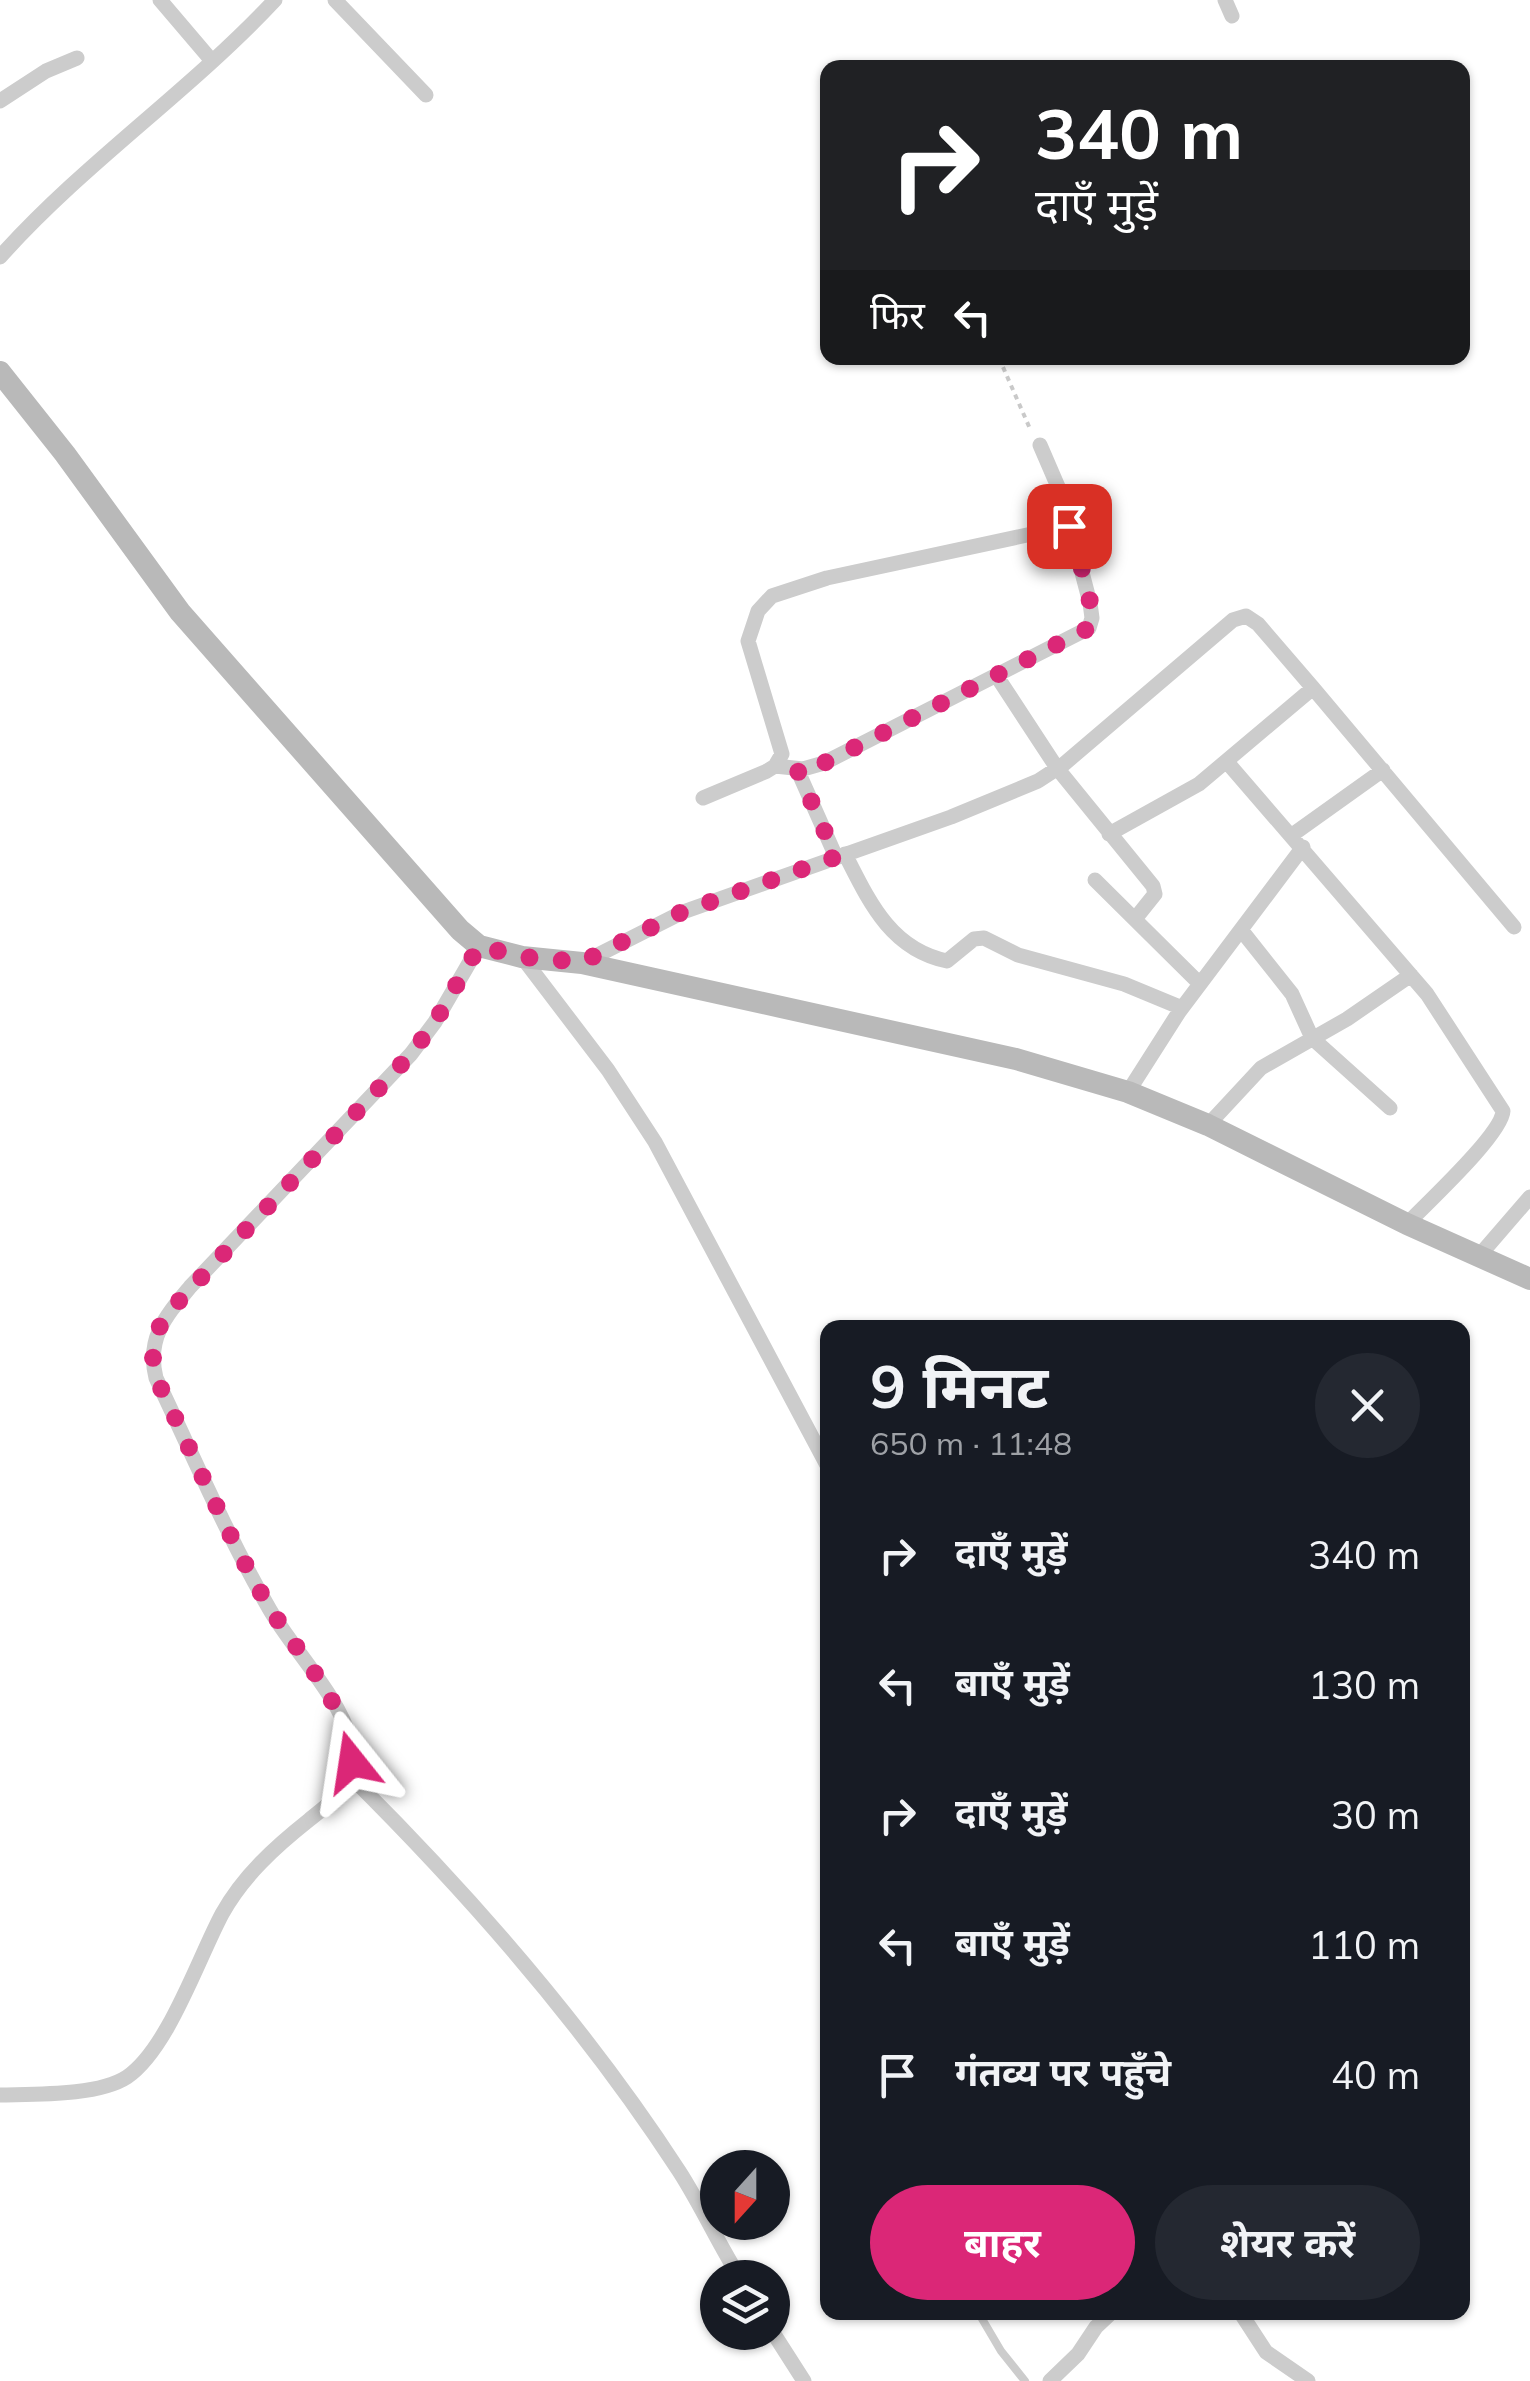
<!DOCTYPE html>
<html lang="hi">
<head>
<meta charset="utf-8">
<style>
	body { margin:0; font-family:Mulish,"Noto Sans Devanagari",sans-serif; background:#242831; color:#f1f3f6; height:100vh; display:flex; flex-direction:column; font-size:38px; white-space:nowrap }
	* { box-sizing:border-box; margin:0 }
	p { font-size:32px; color:#9ea1a6 }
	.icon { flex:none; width:55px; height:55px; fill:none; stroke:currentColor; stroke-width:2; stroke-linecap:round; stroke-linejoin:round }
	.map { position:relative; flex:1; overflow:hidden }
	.panel { position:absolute; left:820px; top:1320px; width:650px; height:1000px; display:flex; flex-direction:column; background:#171b24; border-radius:20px; box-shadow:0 2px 8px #0004 }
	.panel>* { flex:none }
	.top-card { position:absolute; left:820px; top:60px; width:650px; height:305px; border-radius:20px; box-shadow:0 2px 8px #0004; background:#202124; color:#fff; overflow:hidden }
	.needle { width:65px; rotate:201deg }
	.controls { position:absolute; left:700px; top:2150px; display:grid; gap:20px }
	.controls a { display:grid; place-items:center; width:90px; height:90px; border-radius:50%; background:#171b24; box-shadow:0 2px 8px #0004; font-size:50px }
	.pin { position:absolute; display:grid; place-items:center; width:85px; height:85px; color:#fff; margin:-42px; border-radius:20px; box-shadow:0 5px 15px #0006 }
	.me { position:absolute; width:110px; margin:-55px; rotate:345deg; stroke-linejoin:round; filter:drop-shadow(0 0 8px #0008) }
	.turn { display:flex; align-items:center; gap:35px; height:210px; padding:0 50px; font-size:45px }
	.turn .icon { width:130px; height:130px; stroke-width:2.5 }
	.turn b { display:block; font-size:70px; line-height:85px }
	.then { display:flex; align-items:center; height:95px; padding:0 50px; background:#0003; gap:20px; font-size:38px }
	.round { display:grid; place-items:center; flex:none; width:105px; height:105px; border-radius:52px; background:#242831 }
	.summary { display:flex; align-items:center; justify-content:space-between; height:170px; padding:0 50px }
	h1 { font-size:60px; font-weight:700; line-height:75px }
	.button { display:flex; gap:20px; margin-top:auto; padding:20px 50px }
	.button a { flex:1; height:115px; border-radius:60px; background:#db2777; color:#fff; font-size:40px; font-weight:700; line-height:115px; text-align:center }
	.button a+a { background:#242831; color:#f1f3f6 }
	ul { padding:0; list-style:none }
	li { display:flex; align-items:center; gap:30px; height:130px; padding:0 50px }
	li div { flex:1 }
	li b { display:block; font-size:38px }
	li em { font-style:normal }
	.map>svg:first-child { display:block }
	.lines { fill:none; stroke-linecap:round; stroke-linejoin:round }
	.path { stroke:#c9c9c9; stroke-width:4; stroke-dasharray:5 5; stroke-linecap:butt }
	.lane { stroke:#ccc; stroke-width:8 }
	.street { stroke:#ccc; stroke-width:15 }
	.secondary { stroke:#b9b9b9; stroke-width:22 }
	.route { stroke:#db2777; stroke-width:18; stroke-dasharray:0 32.4 }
</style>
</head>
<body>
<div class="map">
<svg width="1530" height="2381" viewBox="0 0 1530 2381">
	<rect width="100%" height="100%" fill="#fff"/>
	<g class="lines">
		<path class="path" d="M999,358L1031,431"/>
		<path class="lane" d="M978,2312L1001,2351L1025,2381"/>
		<path class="street" d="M160,0L212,61
			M335,0L426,95
			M1225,0L1232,16
			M0,101L46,71L77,58
			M0,257C84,163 189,92 275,0
			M996,675L1057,768L1153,886L1155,894L1135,919
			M1227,762L1427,994L1503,1111C1502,1134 1427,1203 1407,1224
			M775,766L803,769L824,763L1089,628L1092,618L1090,603L1062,496L1040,445
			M797,769L836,857
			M703,798L767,771L775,766L782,754L748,641L758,611L772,596L827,578L1069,526
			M1109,834L1199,784L1313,688
			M1292,835L1383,770
			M845,854C869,901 890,949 947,961L974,939L984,938L1018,955L1124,984L1182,1008
			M1095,880L1200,984
			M1242,931L1292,994L1312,1038L1390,1108
			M522,957L608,1070L655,1142L828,1467
			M582,963L683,912L951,817L1038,781L1064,764L1233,620L1246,616L1258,624L1313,688L1514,927
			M1128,1092L1179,1012L1303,847
			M1208,1125L1261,1068L1347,1019L1411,975
			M1479,1256L1530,1197
			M350,1776C471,1896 586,2028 679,2171C701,2205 718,2243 740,2278
			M0,2095C35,2094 98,2096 127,2077C168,2049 198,1959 222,1914C243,1876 275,1847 309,1820C339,1796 360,1782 350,1739C340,1698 292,1648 270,1610C227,1536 193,1455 156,1378C146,1338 166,1316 190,1287L411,1054L435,1022L479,946
			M1240,2312L1266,2352L1308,2381
			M772,2331L804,2381
			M1050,2381L1078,2354L1096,2327L1112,2312"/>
		<path class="secondary" d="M0,372L65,454L180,612L460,930L479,946L522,957L582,963L1016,1059L1128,1092L1208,1125L1407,1224L1530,1279"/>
	</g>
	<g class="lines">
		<path class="route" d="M352,1762C346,1698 291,1648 261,1593C222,1524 191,1449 156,1378C150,1354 153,1338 165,1316L411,1054L435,1022L479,946L522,957L582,962L682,912L836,857L797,769L824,763L1089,628C1098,606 1075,551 1069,526"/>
	</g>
</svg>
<div class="controls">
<a><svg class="needle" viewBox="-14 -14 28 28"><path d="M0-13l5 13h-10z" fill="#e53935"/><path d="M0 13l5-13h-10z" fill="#9ea1a6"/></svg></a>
<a><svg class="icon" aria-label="layers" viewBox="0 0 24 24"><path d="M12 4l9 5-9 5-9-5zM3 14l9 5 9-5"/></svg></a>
</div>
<div class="pin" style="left:1069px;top:526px;background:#d93025"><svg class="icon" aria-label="arrive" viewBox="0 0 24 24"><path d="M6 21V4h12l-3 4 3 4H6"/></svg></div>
<svg class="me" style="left:352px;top:1762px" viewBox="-20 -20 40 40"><path d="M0-17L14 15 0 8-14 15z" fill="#db2777" stroke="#fff" stroke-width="4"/></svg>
<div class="top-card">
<div class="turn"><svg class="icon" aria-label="right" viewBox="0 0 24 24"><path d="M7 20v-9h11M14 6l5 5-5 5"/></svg><div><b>340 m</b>दाएँ मुड़ें</div></div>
<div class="then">फिर<svg class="icon" aria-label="left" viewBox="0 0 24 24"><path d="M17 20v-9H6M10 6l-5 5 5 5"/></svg></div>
</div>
<section class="panel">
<div class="summary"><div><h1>9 मिनट</h1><p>650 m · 11:48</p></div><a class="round"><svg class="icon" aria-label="close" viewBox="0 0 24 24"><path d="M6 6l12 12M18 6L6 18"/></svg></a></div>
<ul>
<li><svg class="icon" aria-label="right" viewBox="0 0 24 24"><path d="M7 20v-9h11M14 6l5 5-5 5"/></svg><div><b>दाएँ मुड़ें</b></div><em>340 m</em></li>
<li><svg class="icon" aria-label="left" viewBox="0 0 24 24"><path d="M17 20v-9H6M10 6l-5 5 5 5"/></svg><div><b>बाएँ मुड़ें</b></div><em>130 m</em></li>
<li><svg class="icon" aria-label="right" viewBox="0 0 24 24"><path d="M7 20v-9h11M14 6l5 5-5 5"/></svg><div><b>दाएँ मुड़ें</b></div><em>30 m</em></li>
<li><svg class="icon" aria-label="left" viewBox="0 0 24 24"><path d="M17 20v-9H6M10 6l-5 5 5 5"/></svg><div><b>बाएँ मुड़ें</b></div><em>110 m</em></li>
<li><svg class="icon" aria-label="arrive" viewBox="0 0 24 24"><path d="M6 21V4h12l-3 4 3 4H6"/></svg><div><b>गंतव्य पर पहुँचे</b></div><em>40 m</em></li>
</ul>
<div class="button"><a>बाहर</a><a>शेयर करें</a></div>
</section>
</div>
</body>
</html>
